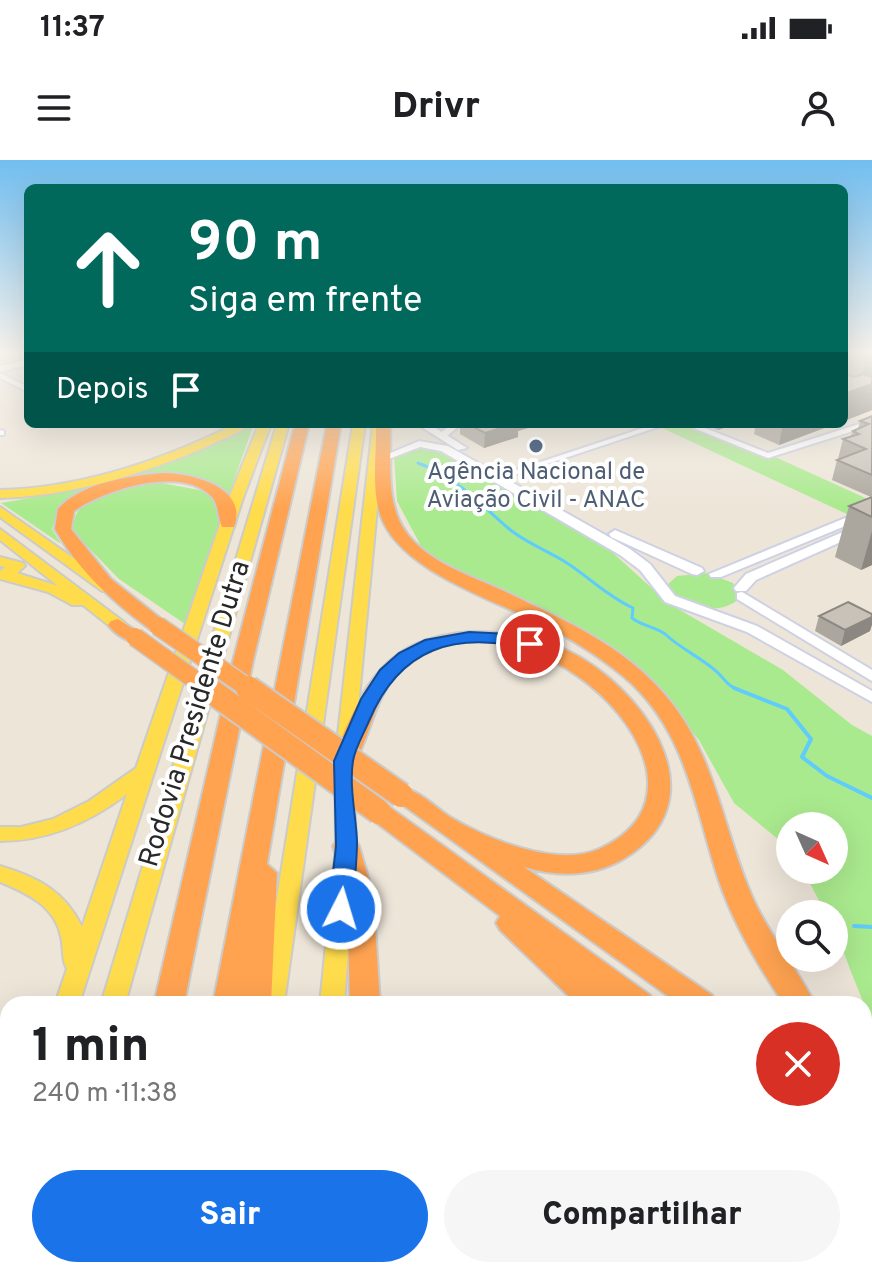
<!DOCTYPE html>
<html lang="pt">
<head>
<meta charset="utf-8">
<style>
	body { margin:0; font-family:Overpass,sans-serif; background:#f6f6f6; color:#202124; height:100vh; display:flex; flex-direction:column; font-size:30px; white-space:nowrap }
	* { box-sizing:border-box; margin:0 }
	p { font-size:26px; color:#757577 }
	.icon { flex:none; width:44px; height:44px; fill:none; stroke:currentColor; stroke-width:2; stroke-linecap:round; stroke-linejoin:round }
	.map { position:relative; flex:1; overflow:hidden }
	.sheet { position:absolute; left:0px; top:836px; width:872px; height:282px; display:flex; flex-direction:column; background:#fff; border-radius:24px 24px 0 0; box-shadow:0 8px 32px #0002 }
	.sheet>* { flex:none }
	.top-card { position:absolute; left:24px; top:24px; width:824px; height:244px; border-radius:12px; box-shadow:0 8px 32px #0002; background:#00695c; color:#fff; overflow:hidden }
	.needle { width:52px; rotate:135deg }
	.buttons { position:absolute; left:776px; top:652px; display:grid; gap:16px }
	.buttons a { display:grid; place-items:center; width:72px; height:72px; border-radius:50%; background:#fff; box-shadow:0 8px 32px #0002; font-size:40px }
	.pin { position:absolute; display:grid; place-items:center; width:68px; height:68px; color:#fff; margin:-34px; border:4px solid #fff; border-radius:50%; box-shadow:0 2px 8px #0007 }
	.me { position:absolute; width:88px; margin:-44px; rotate:5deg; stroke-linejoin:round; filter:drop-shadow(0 0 6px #0008) }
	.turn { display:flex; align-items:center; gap:28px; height:168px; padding:0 32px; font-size:36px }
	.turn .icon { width:104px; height:104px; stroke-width:2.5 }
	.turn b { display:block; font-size:56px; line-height:68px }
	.then { display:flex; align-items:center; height:76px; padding:0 32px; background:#0003; gap:16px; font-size:30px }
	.round { display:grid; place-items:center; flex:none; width:84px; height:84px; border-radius:42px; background:#f6f6f6 }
	.summary { display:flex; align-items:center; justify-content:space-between; height:136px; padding:0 32px }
	h1 { font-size:48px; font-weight:800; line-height:60px }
	.action { display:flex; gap:16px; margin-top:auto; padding:16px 32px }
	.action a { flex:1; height:92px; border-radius:48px; background:#1a73e8; color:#fff; font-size:32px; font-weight:800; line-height:92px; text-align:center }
	.action a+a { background:#f6f6f6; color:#202124 }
	.status { display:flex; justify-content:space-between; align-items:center; height:56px; padding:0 40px; background:#fff; direction:ltr }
	.status svg { height:22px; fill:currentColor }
	header { display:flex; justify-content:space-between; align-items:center; height:104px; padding:0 32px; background:#fff; font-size:36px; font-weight:800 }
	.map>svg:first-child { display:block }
	.green { fill:#aaea8e }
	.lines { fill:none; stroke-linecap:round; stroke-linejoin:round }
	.stream-far1 { stroke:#5fccfb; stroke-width:3 }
	.stream { stroke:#5fccfb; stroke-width:4 }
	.street-casing { stroke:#cdd1e3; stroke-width:4 }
	.secondary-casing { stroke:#cdd1e3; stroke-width:4 }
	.primary-casing { stroke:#cbcbcb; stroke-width:4 }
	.highway-casing { stroke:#cbcbcb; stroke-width:4 }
	.street { fill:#fff; fill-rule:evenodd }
	.secondary { fill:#fff; fill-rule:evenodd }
	.primary { fill:#ffdc4b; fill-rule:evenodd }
	.highway { fill:#ffa351; fill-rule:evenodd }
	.highway-bridge-far1-casing { stroke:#cbcbcb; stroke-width:21; stroke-linecap:butt }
	.highway-bridge-casing { stroke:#cbcbcb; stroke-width:28; stroke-linecap:butt }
	.highway-bridge-far1 { stroke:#ffa351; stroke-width:18 }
	.highway-bridge { stroke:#ffa351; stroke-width:24 }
	.wall { fill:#aca79e }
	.shaded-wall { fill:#8c8881 }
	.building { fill:#c8c2b8; stroke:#8c8881; stroke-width:2 }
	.route { fill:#1a73e8; stroke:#114b97; stroke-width:2 }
	.service-dot { fill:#5c6f8a; stroke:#fff; stroke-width:3 }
	.labels { text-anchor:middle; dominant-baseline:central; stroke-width:8; stroke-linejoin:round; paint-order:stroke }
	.far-service-label { font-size:24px; fill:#4e5e75; stroke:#fff }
	.street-label { font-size:28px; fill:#282828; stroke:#fff }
</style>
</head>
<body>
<div class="status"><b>11:37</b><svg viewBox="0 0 49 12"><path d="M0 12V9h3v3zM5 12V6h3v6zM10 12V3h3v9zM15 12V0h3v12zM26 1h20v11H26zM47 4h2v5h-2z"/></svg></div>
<header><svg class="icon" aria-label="menu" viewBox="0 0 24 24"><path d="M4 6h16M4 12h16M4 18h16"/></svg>Drivr<svg class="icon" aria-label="person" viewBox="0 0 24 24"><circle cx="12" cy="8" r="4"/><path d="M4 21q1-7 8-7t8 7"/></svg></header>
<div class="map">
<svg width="872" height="1117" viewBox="0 0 872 1117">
	<rect width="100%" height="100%" fill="#ede5d8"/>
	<path class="green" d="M249,264H254L228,337C201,304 153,318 117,324C100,327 78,329 65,342C57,349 55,360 52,369L61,384L1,343C87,329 172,303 249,264Z
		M674,264H688L753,294L773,296L872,341L849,355L662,268Z
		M419,287L450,296L613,393L668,443L783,510L852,565L872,576V864C863,839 834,776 834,754H826L803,710H834V666H790V689L734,643L699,580L650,522L423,390L397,341L394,295Z
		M161,323L205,331L213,340L220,361L185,464L119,419L73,372C71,330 129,325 161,323Z
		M707,413L733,423L740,435L738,440C716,457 681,447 666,426L677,416Z"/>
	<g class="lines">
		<path class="stream-far1" d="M418,303C456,317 478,342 508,368C524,382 548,391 567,403C590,418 607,436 633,448L632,458C642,466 656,467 665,474C681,489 700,497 716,511C725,519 727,526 739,530"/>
		<path class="stream" d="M734,528L787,549L811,579L802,597L827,616L872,638
			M854,766L872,767"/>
		<defs>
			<path id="street" d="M19,192H25L28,196V203Z
				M0,213L28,227V232L0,218Z
				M872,260V265L768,298L684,264H695L768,293Z
				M452,264H461L446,277H440V273Z
				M655,264H667L511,316L504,314Z
				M0,270L4,271V275H0Z"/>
			<path id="secondary" d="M28,199V205L0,212V206Z
				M417,264H429L467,288L458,290Z
				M419,281L448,286L630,389L650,404L675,436L757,466L872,531V542L747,472L665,442L640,410L620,395L441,291L420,287L386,300L381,297Z
				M872,347V355L721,417H711L709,414Z
				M859,365L865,369L863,372L756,420L746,431H736L734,428L746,414Z
				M615,370L702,408L704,411L697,415L692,414L611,377L609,374Z
				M742,432L872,510V521L737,439V433Z"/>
			<path id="primary" d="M235,264H250C238,274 220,280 206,287C141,315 70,336 0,338V330C81,328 163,300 235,264Z
				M259,264H271L243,338L79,844H55L67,809C61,799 64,788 61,777C55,746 27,733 0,722V706C37,717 65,731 82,767L127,634C89,663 48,681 0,681V667H21L53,659L89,641L136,608L229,338Z
				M277,264H289L125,844H101Z
				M353,264H365L284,844H260Z
				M373,264H385L353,601L356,686L344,844H320L336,686L335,601Z
				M0,347L112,425V431H102L0,357Z
				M0,369L124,462L126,465L124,468H112L83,445H72L48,432L0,419V411L6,407L0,406V397L23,403L25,406L17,413L58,426L0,380Z
				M8,1013V1063L0,1066V1017Z
				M27,1110H57L55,1117H25Z
				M217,1110H247L245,1117H215Z
				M293,1110H323L322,1117H292Z"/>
			<path id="highway" d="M295,264H309L253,501L184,844H154L233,501Z
				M327,264H341L267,704L277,713L271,844H213Z
				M376,264H390C392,296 385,336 402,366C422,402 473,416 508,433C564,460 624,486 665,535C715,593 722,666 751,734C768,774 796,806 815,844H784C758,806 734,764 719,721C696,652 688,577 632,524C608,502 581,485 552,469C502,442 399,413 380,354C371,326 377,293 376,264Z
				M165,313C192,314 249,327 234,367H222C218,358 219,345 212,337C182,304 104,330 74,351L71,369L111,419L165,462L168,466L158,472L151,470C112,441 79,411 55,369L58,349C82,322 130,316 165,313Z
				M118,459L145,477L142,481C129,484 116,475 108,465L111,461Z
				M471,472C510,472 550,479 583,499C653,542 716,642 625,698C594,717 558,717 524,707L712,835L717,844H679L389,635L392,629C413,623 433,646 450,657C487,679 557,708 599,689C749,622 518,403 401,510C373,536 372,576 352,606H336L332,601C363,527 382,478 471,472Z
				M379,644L388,646L650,835L655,844H618L608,837L612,844H577L500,770L496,763L500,756L370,658L367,652L370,646Z
				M346,677L355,680L359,686L373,734L380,844H350L347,734L333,686L337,680Z
				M864,910L872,913V976L864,973Z
				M864,994L872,997V1032L864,1029Z
				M93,1110H129L127,1117H91Z
				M159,1110H195L194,1117H158Z"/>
		</defs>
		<use href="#street" class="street-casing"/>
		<use href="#secondary" class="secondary-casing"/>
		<use href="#primary" class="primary-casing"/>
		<use href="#highway" class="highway-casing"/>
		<use href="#street" class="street"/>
		<use href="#secondary" class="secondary"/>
		<use href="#primary" class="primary"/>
		<use href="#highway" class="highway"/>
		<defs>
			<path id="highway-bridge-far1" d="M158,466L251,530
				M135,477L209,530"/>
			<path id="highway-bridge" d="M207,528L379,652
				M248,528L401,635"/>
		</defs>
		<use href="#highway-bridge-far1" class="highway-bridge-far1-casing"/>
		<use href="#highway-bridge" class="highway-bridge-casing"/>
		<use href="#highway-bridge-far1" class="highway-bridge-far1"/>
		<use href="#highway-bridge" class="highway-bridge"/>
	</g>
	<path class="wall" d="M844,192H872L870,217H872V250L844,261Z
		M872,256V336L871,337L832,320L837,300L839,299H838L843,279L851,276L853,271L858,269L860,261Z
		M460,264H541L518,271V277L484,288L460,274Z
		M703,264H735L718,270Z
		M756,264H835L779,285L754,274Z
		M872,337V405L861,410L835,397L849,346Z
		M819,456L870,471L841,486L815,471Z"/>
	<path class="shaded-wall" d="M868,192H872V216L861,219Z
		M872,224V250L844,261V234Z
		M510,264H541L518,271V277L484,288L485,273Z
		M719,264H735L718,270Z
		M783,264H835L779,285Z
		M872,371V405L861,410Z
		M872,457V465L870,471L841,486L845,470Z"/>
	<path class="building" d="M844,214L854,217L863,214L872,217V224L844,234Z
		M872,256V315L837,300L866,289L843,279L859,274L853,271L869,264L860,261Z
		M468,264H514L485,273Z
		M872,337V357L849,346Z
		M848,442L872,454V457L845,470L819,456Z"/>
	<linearGradient id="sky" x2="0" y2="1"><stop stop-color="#71bef0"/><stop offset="0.55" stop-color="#f7f3ed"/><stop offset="1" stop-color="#f7f3ed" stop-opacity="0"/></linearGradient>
	<rect width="872" height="349" fill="url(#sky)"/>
	<path class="route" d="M469,472L510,474L538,484L530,489C455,471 400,487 369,561C364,573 355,588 353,601C349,626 356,656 357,681C357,704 354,727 352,749L349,755H333L329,749L336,686L334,601L361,539L380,510L399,493L425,480Z"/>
	<circle class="service-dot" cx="536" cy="286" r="8"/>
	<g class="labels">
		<g class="far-service-label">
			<text x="536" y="313">Agência Nacional de<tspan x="536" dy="28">Aviação Civil - ANAC</tspan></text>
		</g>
		<g class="street-label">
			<text transform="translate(196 554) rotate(-73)">Rodovia Presidente Dutra</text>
		</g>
	</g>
</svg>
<div class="buttons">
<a><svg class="needle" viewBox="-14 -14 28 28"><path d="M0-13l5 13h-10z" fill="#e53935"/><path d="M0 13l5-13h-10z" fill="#757577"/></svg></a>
<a><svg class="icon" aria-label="search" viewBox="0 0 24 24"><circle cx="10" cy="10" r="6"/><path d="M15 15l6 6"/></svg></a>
</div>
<div class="pin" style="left:530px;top:484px;background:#d93025"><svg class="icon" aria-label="arrive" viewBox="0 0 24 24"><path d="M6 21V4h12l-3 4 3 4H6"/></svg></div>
<svg class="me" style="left:341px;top:749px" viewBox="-20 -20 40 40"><circle r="17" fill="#1a73e8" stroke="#fff" stroke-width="3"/><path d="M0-11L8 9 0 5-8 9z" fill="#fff"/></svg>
<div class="top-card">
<div class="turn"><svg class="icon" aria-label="ahead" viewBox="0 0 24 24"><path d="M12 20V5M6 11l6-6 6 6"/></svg><div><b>90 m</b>Siga em frente</div></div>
<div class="then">Depois<svg class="icon" aria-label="arrive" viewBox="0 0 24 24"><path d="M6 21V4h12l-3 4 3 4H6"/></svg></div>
</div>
<section class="sheet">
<div class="summary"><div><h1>1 min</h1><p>240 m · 11:38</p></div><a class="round" style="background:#d93025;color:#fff"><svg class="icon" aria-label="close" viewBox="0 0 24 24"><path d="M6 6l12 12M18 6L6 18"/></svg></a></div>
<div class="action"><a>Sair</a><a>Compartilhar</a></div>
</section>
</div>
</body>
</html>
